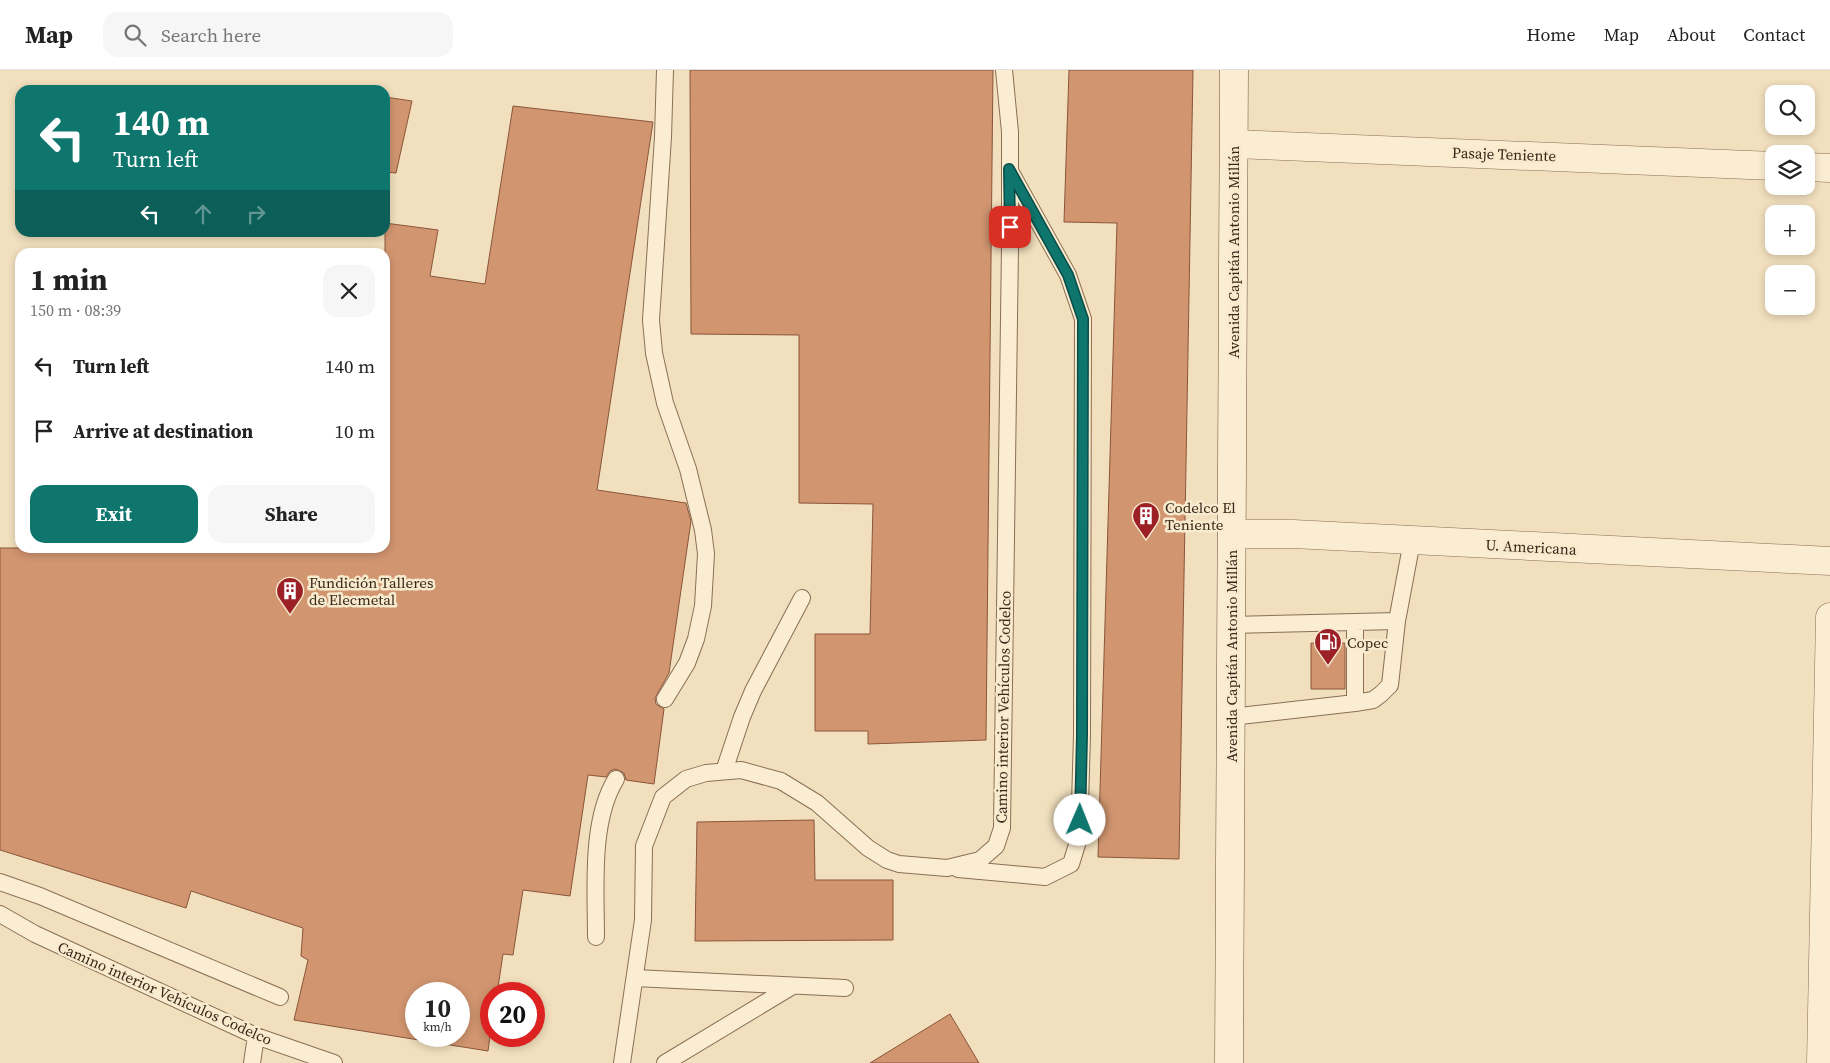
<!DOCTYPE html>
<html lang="en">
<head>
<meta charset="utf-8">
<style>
	body { margin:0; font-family:"Source Serif 4",serif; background:#f6f6f6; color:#222; height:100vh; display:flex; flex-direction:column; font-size:19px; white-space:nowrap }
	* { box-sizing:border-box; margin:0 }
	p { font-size:16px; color:#767676 }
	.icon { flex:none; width:28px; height:28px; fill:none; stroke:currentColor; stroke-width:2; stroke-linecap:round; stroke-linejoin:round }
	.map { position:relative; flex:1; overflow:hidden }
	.sheet { position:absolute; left:15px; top:178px; width:375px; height:305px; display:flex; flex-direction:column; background:#fff; border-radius:15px; box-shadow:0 2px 8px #0003 }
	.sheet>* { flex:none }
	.top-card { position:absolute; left:15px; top:15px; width:375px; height:152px; border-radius:15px; box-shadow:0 2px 8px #0003; background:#0f766e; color:#fff; overflow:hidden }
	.buttons { position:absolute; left:1765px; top:15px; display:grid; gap:10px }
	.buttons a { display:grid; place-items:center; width:50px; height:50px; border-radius:10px; background:#fff; box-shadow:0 2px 8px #0003; font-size:25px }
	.speed { position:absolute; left:405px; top:912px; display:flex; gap:10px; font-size:25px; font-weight:700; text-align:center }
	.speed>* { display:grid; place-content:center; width:65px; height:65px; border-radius:50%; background:#fff; box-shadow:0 2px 8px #0003; line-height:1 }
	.speed small { font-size:12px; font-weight:400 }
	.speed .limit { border:8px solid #d22; background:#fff; color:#111 }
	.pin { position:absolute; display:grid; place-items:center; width:42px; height:42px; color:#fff; margin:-21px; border-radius:10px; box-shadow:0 2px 8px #0006 }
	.me { position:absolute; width:55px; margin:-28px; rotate:1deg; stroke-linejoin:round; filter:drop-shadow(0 0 4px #0008) }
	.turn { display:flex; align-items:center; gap:18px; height:105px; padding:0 15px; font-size:22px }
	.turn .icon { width:65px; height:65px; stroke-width:2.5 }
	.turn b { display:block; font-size:35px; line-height:42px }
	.lanes { display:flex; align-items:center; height:48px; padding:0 15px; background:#0003; justify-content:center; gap:25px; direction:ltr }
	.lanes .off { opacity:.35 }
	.round { display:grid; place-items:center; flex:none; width:52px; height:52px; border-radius:15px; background:#f6f6f6 }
	.summary { display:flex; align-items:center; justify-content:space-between; height:85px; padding:0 15px }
	h1 { font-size:30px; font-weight:700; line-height:38px }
	.button { display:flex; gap:10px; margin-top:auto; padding:10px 15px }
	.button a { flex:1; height:58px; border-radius:15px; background:#0f766e; color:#fff; font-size:20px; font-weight:700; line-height:58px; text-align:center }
	.button a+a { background:#f6f6f6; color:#222 }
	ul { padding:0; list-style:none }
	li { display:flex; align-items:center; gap:15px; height:65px; padding:0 15px }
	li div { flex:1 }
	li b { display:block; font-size:19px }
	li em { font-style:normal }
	header { display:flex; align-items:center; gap:30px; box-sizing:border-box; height:70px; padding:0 25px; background:#fff; border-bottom:1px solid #e0e0e0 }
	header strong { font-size:24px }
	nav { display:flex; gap:28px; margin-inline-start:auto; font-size:18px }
	.search { width:350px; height:45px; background:#f6f6f6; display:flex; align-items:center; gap:12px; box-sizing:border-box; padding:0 18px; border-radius:15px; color:#767676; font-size:19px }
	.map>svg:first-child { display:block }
	.building { fill:#d19570; stroke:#8a5639; fill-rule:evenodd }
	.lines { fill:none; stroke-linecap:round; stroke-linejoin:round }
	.lane-casing { stroke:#8a6f55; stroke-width:18 }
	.street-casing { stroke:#8a6f55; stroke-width:29 }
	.secondary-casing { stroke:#6b5038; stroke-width:29 }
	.lane { stroke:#fbedd1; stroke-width:16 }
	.street { stroke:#fbedd1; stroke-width:28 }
	.secondary { stroke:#fbedd1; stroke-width:28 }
	.route-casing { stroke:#0a4d48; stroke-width:12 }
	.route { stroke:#0f766e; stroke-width:9 }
	.labels { text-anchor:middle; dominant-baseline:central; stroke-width:5; stroke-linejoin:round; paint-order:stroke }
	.street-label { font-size:15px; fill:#38281b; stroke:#f8eacd }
	.poi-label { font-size:15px; fill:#38281b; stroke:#f8eacd; text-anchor:start }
</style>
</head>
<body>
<header>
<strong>Map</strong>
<div class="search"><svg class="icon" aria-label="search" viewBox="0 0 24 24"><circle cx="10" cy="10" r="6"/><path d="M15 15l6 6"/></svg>Search here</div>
<nav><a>Home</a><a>Map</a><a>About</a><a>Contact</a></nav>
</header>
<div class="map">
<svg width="1830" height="993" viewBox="0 0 1830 993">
	<rect width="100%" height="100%" fill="#f1dfbd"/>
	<path class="building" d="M690,0H993L986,670L868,674V661H815V564H870L873,434L799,433V265L691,264Z
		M1069,0H1193L1179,789L1098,787L1117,153L1064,152Z
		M385,27L412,31L396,103L385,102Z
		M513,36L653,52L597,420L686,433L691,451L669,603L655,628L656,634L664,639L654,714L626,710L624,703L616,699L610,701L606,707L588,705L570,826L523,820L513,885L503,884L497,924H491V959L488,981L294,950L308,890L301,886L303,858L191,821L186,838L0,780V478H385V153L438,160L430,206L485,214ZM416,924H459V966H416Z
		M1311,573H1345V619H1311Z
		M814,750L815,810H893V870L695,871L697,752Z
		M950,944L979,993H870Z"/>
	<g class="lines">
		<defs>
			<path id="lane" d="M665,0L663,67L651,250L654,283L665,333L688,399L703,460L706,484L703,536L696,569L687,593L665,629
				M1231,555L1397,551
				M1355,633V552
				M1231,647L1355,633L1373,630L1381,624L1390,615L1397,551L1412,471
				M724,701L742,647L753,621L802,528
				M958,799L1045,807L1071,794L1079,768L1082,665L1083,249L1068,205L1010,101
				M0,812L40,826L280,927
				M0,844L35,864L256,966L334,993
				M596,867C596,819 590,751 616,709
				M635,908L845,918
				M252,993L256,966
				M622,993L643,850L644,776L663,727L686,709L706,703L741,700L781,711L817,733L868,778L887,790L899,794L947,798L980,790L996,776L1002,758L1010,176V62L1004,0
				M665,993L791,917"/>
			<path id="street" d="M1234,74L1774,96
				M1806,97L1830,98
				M1232,464H1293L1830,491
				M1821,993L1830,547"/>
			<path id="secondary" d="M1229,993L1234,0"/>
		</defs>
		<use href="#lane" class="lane-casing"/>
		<use href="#street" class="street-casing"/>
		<use href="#secondary" class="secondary-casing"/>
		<use href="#lane" class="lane"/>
		<use href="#street" class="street"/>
		<use href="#secondary" class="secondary"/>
	</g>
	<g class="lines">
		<defs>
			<path id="route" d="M1010,157L1009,99L1068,205L1083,249L1082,665L1080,750"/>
		</defs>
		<use href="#route" class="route-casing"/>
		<use href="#route" class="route"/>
	</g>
	<defs>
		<symbol id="building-pin" viewBox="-11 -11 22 30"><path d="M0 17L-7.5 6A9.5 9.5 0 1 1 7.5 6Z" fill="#9c2127" stroke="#f8eacd"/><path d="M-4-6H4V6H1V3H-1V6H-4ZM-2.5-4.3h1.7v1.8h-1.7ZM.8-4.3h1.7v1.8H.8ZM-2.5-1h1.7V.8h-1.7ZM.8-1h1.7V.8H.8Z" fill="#fff"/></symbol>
		<symbol id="fuel-pin" viewBox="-11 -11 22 30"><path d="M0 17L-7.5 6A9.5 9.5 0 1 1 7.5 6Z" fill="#9c2127" stroke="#f8eacd"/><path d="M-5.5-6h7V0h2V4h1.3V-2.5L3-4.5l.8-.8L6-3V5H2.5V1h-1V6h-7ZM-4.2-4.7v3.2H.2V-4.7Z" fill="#fff"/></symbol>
	</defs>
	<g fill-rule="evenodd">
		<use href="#building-pin" x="1130" y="430" width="32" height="43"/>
		<use href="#building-pin" x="274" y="505" width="32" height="43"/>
		<use href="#fuel-pin" x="1312" y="556" width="32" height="43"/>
	</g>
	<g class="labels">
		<g class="street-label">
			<text transform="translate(1504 84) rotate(2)">Pasaje Teniente</text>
			<text transform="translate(1233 182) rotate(-90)">Avenida Capitán Antonio Millán</text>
			<text transform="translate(1531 477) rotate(3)">U. Americana</text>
			<text transform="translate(1231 586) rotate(-90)">Avenida Capitán Antonio Millán</text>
			<text transform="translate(1003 637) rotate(-89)">Camino interior Vehículos Codelco</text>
			<text transform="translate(165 923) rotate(24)">Camino interior Vehículos Codelco</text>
		</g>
		<g class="poi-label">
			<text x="1165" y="437">Codelco El<tspan x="1165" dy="17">Teniente</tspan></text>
			<text x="309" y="512">Fundición Talleres<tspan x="309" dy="17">de Elecmetal</tspan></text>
			<text x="1347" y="572">Copec</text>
		</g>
	</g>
</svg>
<div class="buttons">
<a><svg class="icon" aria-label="search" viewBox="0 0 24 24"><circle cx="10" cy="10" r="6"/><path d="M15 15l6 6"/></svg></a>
<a><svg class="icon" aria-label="layers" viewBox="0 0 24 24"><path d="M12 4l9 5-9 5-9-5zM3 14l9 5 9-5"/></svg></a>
<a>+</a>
<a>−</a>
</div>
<div class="speed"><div>10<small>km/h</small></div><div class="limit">20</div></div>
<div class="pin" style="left:1010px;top:157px;background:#d93025"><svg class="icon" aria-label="arrive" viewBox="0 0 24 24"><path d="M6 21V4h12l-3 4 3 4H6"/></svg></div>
<svg class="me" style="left:1080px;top:750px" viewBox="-20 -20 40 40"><circle r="19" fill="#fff"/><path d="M0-13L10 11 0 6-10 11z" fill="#0f766e"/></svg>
<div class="top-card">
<div class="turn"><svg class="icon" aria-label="left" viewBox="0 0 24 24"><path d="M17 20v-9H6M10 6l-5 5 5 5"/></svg><div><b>140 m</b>Turn left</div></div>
<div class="lanes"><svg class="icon" aria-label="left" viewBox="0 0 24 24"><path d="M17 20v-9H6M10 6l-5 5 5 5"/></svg><svg class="icon off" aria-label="ahead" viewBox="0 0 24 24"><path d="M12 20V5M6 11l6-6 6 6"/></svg><svg class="icon off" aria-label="right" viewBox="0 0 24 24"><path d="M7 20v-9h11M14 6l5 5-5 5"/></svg></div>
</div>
<section class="sheet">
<div class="summary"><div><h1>1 min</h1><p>150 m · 08:39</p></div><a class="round"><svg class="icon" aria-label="close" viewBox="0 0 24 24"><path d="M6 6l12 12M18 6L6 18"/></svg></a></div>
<ul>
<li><svg class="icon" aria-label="left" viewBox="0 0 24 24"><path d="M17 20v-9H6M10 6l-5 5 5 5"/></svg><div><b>Turn left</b></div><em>140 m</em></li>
<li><svg class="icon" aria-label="arrive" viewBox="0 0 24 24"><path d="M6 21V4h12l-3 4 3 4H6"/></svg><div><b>Arrive at destination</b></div><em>10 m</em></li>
</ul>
<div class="button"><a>Exit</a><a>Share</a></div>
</section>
</div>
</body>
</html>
